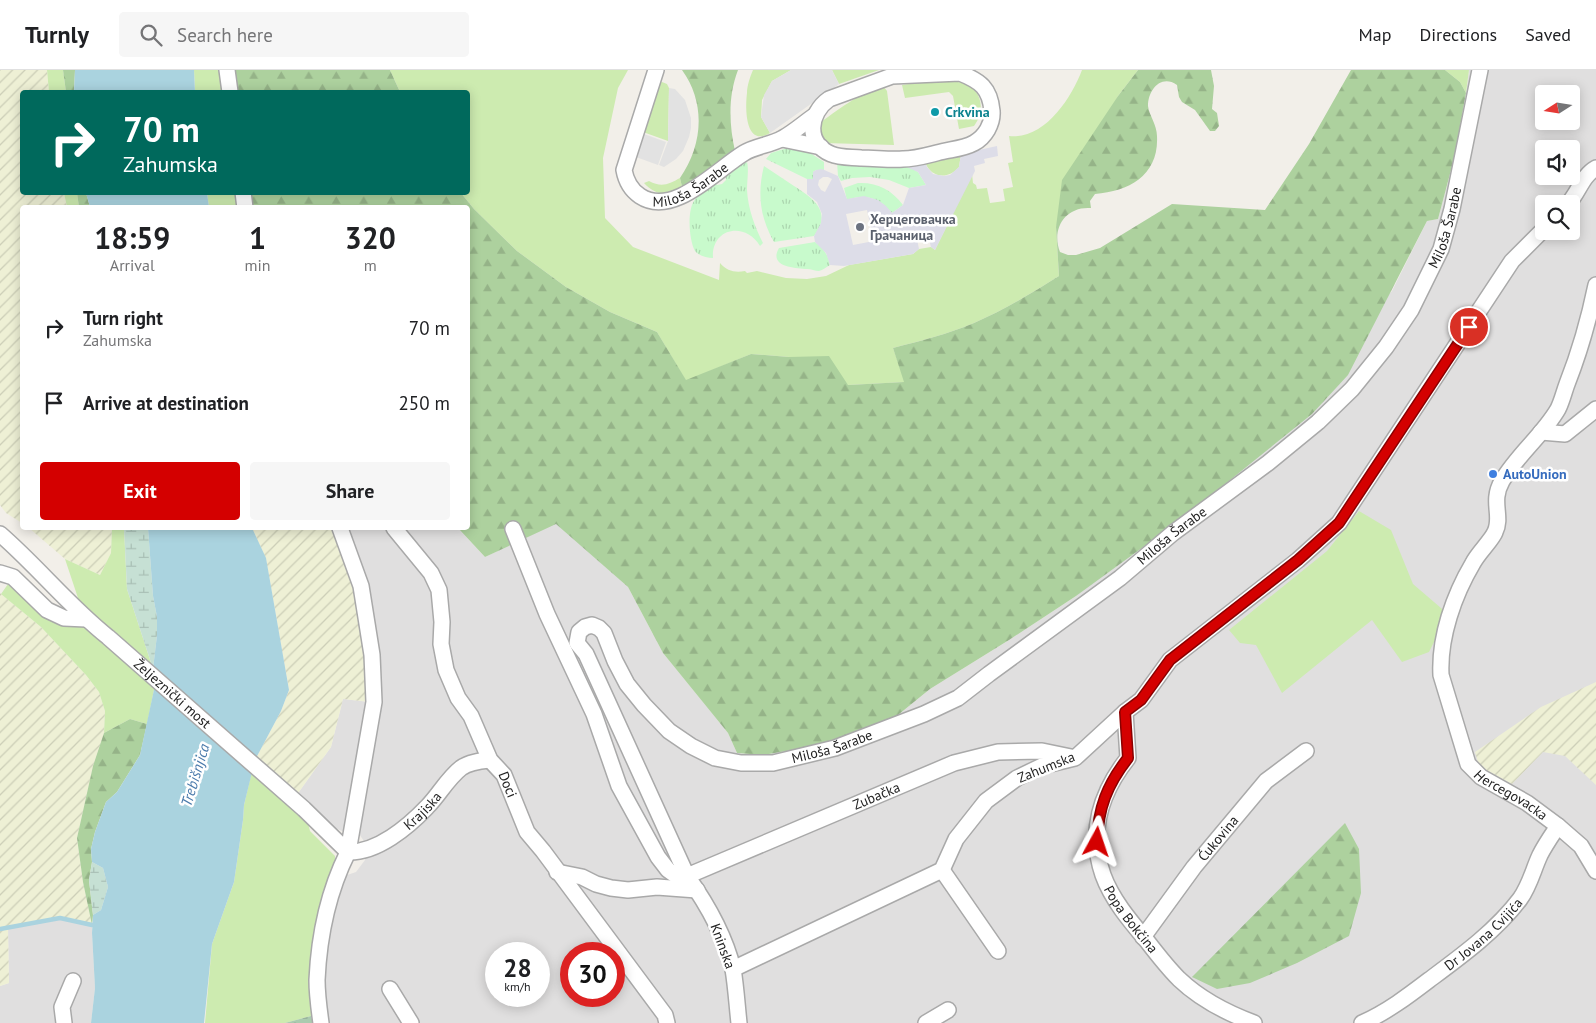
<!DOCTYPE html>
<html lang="en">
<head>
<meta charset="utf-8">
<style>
	body { margin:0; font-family:"PT Sans",sans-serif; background:#f6f6f6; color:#202124; height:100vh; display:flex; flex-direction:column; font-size:19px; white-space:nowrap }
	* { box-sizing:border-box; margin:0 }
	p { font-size:16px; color:#757577 }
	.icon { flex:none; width:28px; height:28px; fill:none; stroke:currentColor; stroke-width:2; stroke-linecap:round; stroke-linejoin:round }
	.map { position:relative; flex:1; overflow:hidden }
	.sheet { position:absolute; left:20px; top:135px; width:450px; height:325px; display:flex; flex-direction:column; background:#fff; border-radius:5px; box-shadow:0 2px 12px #0003 }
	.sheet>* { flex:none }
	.guide { position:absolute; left:20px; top:20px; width:450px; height:105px; border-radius:5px; box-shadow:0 2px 12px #0003; background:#00695c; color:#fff; overflow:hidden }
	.needle { width:32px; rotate:258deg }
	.fabs { position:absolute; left:1535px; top:15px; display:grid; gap:10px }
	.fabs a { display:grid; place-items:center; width:45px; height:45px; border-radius:5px; background:#fff; box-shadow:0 2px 12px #0003; font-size:25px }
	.speed { position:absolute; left:485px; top:872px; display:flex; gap:10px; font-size:25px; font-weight:700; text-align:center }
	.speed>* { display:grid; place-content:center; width:65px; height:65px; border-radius:50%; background:#fff; box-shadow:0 2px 12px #0003; line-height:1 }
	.speed small { font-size:12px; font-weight:400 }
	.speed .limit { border:8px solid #d22; background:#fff; color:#111 }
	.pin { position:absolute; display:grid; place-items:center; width:42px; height:42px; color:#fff; margin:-21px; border:2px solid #fff; border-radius:50%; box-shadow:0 1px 5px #0007 }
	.me { position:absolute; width:55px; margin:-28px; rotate:5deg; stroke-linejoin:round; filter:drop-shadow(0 0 4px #0008) }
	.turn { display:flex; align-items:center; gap:18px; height:105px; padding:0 20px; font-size:22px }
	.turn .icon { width:65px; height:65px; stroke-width:2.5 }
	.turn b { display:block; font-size:35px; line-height:42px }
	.eta { display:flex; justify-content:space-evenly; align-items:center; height:85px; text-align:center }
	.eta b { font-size:30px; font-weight:700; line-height:35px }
	.action { display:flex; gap:10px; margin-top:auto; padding:10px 20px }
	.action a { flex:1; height:58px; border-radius:5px; background:#d40000; color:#fff; font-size:20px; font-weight:700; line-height:58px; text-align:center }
	.action a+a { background:#f6f6f6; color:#202124 }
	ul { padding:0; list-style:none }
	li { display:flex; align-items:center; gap:15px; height:75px; padding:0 20px }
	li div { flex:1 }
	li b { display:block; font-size:19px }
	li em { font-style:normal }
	header { display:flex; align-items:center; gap:30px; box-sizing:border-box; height:70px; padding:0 25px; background:#fff; border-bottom:1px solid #e0e0e0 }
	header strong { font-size:24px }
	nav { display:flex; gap:28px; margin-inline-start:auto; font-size:18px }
	.search { width:350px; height:45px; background:#f6f6f6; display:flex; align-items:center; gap:12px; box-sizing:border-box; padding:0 18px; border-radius:5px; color:#757577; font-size:19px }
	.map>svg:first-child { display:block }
	.residential { fill:#e0dfdf; fill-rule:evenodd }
	.farmland { fill:url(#farmland-furrows) }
	.grass { fill:#cdebb0 }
	.forest { fill:url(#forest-firs) }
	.wetland { fill:url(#wetland-marsh) }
	.cemetery { fill:url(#cemetery-stones) }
	.park { fill:url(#park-tufts) }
	.parking { fill:#e2e2e2 }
	.plaza { fill:#dddde8; fill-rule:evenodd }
	.water { fill:#aad3df }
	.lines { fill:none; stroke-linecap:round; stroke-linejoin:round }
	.stream { stroke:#aad3df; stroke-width:4.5 }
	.minor-casing { stroke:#a9a9a9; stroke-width:18 }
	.minor { stroke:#fff; stroke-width:15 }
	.route-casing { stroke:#8a0000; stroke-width:12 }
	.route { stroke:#d40000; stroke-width:9 }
	.culture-dot { fill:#0f9aa8; stroke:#fff; stroke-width:2 }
	.worship-dot { fill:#6b7280; stroke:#fff; stroke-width:2 }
	.shop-dot { fill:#3f7fe0; stroke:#fff; stroke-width:2 }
	.labels { text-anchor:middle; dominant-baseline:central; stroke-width:5; stroke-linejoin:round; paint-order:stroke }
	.culture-label { font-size:14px; font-weight:bold; fill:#0d838f; stroke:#fff; text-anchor:start }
	.street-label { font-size:14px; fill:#222; stroke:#fff }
	.worship-label { font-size:14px; font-weight:bold; fill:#5b616d; stroke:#fff; text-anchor:start }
	.shop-label { font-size:14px; font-weight:bold; fill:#366cbe; stroke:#fff; text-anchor:start }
	.water-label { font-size:15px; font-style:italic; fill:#4a7aab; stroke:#fff }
</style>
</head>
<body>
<header>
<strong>Turnly</strong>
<div class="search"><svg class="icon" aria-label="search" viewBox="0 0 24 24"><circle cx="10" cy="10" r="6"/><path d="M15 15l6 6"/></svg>Search here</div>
<nav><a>Map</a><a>Directions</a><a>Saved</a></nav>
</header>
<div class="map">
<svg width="1596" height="953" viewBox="0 0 1596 953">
	<defs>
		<pattern id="farmland-furrows" width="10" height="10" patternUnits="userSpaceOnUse" patternTransform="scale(1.25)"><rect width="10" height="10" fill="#eef0d5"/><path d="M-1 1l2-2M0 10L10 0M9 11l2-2" fill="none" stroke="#ccceb7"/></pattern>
		<pattern id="forest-firs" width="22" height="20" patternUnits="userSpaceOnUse" patternTransform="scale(1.25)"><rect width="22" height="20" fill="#add19e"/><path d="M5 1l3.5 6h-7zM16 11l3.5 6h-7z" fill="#95b388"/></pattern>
		<pattern id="wetland-marsh" width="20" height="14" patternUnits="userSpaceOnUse" patternTransform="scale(1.25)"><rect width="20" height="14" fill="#c6e0d4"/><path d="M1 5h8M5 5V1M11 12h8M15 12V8" fill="none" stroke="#aac0b6"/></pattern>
		<pattern id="cemetery-stones" width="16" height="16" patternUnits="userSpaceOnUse" patternTransform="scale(1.25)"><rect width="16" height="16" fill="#aacbaf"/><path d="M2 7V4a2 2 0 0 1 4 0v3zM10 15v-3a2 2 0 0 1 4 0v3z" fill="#92ae96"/></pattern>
		<pattern id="park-tufts" width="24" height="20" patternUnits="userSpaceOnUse" patternTransform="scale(1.25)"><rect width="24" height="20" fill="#c8facc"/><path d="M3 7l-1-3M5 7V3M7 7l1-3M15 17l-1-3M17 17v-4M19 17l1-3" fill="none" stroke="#acd6af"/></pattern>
	</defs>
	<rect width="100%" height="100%" fill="#f2efe9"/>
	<path class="residential" d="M1469,0H1596V953H326L323,912L329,857L341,807L356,802L365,790L364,771L359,764L358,753L379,633L344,458H458L485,487L556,453L628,517L663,583L728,663L737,683L763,684L782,681L893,649L930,619L1009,570L1076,526L1392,221L1427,151L1438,149L1455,85L1462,55ZM1544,24H1571V51H1544ZM1544,79H1571V106H1544ZM1544,134H1571V161H1544ZM496,884H539V926H496ZM571,884H614V926H571Z
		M343,629L370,632L347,760L342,761L333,757L296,726L331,677Z
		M60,848L92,855V863L95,918L91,953H0V916L9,913L8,858Z"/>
	<path class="farmland" d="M0,0H47L49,22H22V122L64,123L67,137L22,138V453L6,443L0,435Z
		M29,458H112L111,483L100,505L65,489Z
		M252,458H335L356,517L368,585L370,632L343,629L331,677L296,726L255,690L281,641L289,620L266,489Z
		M0,523L41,557L86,605L99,622L105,641L104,663L93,696L77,768L83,812L92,855L60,848L8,858L9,913L0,916Z
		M1596,612V715L1565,686L1543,682L1512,714L1479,696L1475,682L1541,637Z"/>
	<path class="grass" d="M47,0H63L66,22H49Z
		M194,0H223L225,22H195Z
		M390,0H628L618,18L603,88L605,148L633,177L719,210L720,193C727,201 735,203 745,201L747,203L757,201L786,208L807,209L826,206L849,195L913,184L919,179L931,177L935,180L972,104L973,113L976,115L977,119L987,118L990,133L1005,131L1003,119L1013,117L1008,93L1013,92L1009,66C1044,70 1071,29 1082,0H1138L1118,26L1056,157L1059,206C1032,223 1004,240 974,253C948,264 920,271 893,278L905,312L848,315L789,287L751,284L686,311L657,262L610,242L566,217L517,181L474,139L461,123L468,122V22H400Z
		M753,0H791L772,11L762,30L761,47L770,63C745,78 745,38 747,23C747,16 750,7 753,0Z
		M832,0H879L839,14Z
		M1445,0H1469L1466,23L1460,12Z
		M944,9C953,11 963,12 971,17C984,27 983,44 974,56L959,59L953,26L949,22L905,28L902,15Z
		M662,12L667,14L669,18L668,71L643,62L659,13Z
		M884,17L887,21L894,75L824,73L817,55C838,40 858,23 884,17Z
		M961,84L959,97C948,110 931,108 925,92Z
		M680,108L683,121C670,128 653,124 644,113L649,111C662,118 669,114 680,108Z
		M64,123H77L79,137H67Z
		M207,123H239L241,137H209Z
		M1359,441L1391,460L1413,514L1448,544L1429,582L1402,592L1372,550L1282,623L1256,575L1240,573L1229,560L1327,481Z
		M112,458H124L127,519L153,599L155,615L147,654L130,649L104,663L105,641L99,622L86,605L41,557L1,524L13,507L47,540L85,549L65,489L100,505L111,483Z
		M252,701L308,753L310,761L335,786V797L311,911V946L285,953H205L212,874L234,812L243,750L244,735Z"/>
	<path class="forest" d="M63,0H75L74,22H66Z
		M232,0H390L400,22H235Z
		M682,0H738C728,26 729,54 735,81L683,121L680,108C703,75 706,33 682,0Z
		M1138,0H1211L1214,16L1212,39L1217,43L1219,56L1215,61H1210L1195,40L1182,32L1179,27L1177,15C1161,4 1148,20 1148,36C1149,45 1157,55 1157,66C1159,105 1130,121 1095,124L1090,131L1091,138C1065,136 1051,159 1060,182L1068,185H1076L1100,178L1172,134L1265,140L1309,74L1351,0H1445L1460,12L1466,23L1455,85L1438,149L1427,151L1348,305L1312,344L1183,448L1076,526L1009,570L930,619L893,649L827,674L763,685L737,683L728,663L663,583L628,517L556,454L485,487L458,458H468V138L249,137L247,123H461L474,139L517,181L566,217L610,242L657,262L686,310L751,284L789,287L829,286L848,315L904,312L893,278C920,271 948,264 974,253C1004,240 1032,223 1059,206L1056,157L1062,110L1118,26Z
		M77,123H86L90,137H79Z
		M130,649L147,654L140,685L117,722L106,732L95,762L91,779L92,792L89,810L93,845L92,855L83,812L77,768L93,696L104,663Z
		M1345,753L1359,779L1361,823L1349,866L1297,893L1250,913L1217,919L1192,907Z"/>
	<path class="wetland" d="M124,458H148L153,526L157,547V565L153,599L127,519Z
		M92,792L103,798L108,817L101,840L93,845L89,810Z"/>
	<path class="cemetery" d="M311,946L313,953H285Z"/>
	<path class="park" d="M787,78L804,79L824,92V101L816,100L813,102V109H807L766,89L771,83Z
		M747,92C749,99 747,111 747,120C748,139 755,157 763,173L760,176C745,151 711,158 713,188C707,188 699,186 695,181C689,171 687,141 694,131C698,124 707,118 714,112L717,115L722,114L726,110L725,104Z
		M837,92L910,97L918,102L926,115L909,118L889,110L870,107L852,108L841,111L838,106Z
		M764,96C774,103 784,109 794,116C813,128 833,142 814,166L774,172C760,148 757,123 764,96Z
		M858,113C877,112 892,120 903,135L892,143C880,128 865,123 847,130L844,118Z
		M815,172C823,178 828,184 830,195C826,197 823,200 819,201C815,201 811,199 807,199C795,198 768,197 779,178Z"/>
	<path class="parking" d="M791,0H832L839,14L770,63L761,47L764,25L772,11Z
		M669,18L675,19L685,30L691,48V58L689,67L683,81L676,89L664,97L659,95L668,71Z
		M644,64L666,72L658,95L636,87Z"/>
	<path class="plaza" d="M997,76L998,86L984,89L985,93L974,96L975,101L935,180L931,177L927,161L916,164L919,179L913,184L844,196L830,195L826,183L815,172L814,166L821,153L822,144L817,132L807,124V109H813V102L816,100L822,99L838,106L847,129L864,126L878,130L886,136L892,143L903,135L909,118L926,115L918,102L904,96L925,92L927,97L933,104L944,106L950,105L959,97L961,84ZM823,107H828L832,109L825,122L821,120L818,115L819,110ZM867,140L874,171L853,175L846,144Z"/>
	<path class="water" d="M75,0H194L195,22H74Z
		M86,123H207L209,137H90Z
		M148,458H252L266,488L289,620L281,641L255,690L244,735L243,750L234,812L212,874L204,953H91L95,918L92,863L93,845L101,840L108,817L103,798L92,792L91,779L95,762L106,732L117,722L140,685L155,615L153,599L157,565V547L153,526Z"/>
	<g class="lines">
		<path class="stream" d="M0,859L60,848L92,855"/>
		<defs>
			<g id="minor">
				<path d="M227,0L230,22"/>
				<path id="s1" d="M656,0L624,100C626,111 631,120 640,126C673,148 716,100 744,83C755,76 771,75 783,68C794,62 804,53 814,46"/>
				<path d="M960,3C980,11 990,18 992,41C993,54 985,67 974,73C965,78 955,79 945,81C931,84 917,89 903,89C890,90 875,88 861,88C851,87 840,88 831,84C805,73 809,43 829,29L892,6Z"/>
				<path d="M782,69L821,77"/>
				<path d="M243,122L245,138"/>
				<path d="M1568,134C1579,122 1582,106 1596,98"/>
				<path id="s2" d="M1596,215C1589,249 1580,281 1567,314C1564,322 1562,331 1558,339C1543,365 1517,385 1502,411C1490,432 1503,446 1495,462C1492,470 1478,483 1473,493C1454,525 1439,567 1441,605L1468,694L1481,707L1527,733L1558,756L1581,776L1596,801"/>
				<path d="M1541,362L1565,364L1596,339"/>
				<path id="s3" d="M394,458L431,503L439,520L442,552L441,574L446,600L458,628L471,646L490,690L504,705L527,762L543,781L665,945L667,953"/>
				<path id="s4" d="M513,459L547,544L594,644L619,716L658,787L668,800L675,805L687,806L954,693L998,682L1042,681L1071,687"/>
				<path id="s5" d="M0,464C38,497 69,536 108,567L304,739L348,782C377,783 408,757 427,737C439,725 447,709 461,698C469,692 480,691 490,690"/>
				<path d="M0,503L13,507L47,540L64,548L86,549"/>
				<path id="s6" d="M1125,642L1128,688C1101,722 1088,762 1103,805C1112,830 1131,852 1147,871C1157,884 1168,898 1179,909C1200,929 1227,943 1254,953"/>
				<path d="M942,800L998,881"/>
				<path d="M557,802L582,807L596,814L611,818L628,820L657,817L697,820"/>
				<path id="s7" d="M1143,867L1194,797L1266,711L1306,681"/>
				<path d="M733,899L942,800L956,769L986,731L1017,708L1042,696L1075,688L1125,642L1141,630L1170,590L1298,490L1339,453L1512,191L1544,159"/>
				<path d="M390,919L411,953"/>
				<path d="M64,953L62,937L73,911"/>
				<path d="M321,953C319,939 317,924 317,910C319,866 328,822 348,782L374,632L372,585L361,516L340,458"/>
				<path id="s8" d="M739,953C737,935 736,917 733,899C725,866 707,834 687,806L586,584L577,573L579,562L585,557L592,555L599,558L604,563L615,591L627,614L644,635L669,661L691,676L715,688L741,693H773L835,678L924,644L958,628L989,604L1120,508L1173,463L1268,393L1318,352L1352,319L1386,277L1411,240L1441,179L1452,139L1480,0"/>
				<path d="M926,953L948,940"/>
				<path id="s9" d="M1362,953C1387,942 1408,926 1429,910C1460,887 1496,861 1520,829C1530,815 1533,800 1540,785C1545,775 1552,765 1558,756"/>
			</g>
		</defs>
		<use href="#minor" class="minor-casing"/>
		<use href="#minor" class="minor"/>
	</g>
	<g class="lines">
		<defs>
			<path id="route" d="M1097,772C1098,738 1107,715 1128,688L1125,642L1141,630L1170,590L1298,490L1339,453L1469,257"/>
		</defs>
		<use href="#route" class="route-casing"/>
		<use href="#route" class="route"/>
	</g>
	<circle class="culture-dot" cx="935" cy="42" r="5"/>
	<circle class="worship-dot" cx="860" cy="157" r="5"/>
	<circle class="shop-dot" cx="1493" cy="404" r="5"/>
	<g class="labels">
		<g class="culture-label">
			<text x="945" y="42">Crkvina</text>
		</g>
		<g class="street-label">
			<text stroke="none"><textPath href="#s1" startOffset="192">Miloša Šarabe</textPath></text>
			<text stroke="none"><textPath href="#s8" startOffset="1575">Miloša Šarabe</textPath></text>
			<text stroke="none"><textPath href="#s8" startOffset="1154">Miloša Šarabe</textPath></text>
			<text stroke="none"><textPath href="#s5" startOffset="235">Željeznički most</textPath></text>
			<text stroke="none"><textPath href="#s8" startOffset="750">Miloša Šarabe</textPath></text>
			<text transform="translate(1046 697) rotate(-22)">Zahumska</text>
			<text stroke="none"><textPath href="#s3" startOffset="289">Doci</textPath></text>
			<text stroke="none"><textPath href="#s2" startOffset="576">Hercegovacka</textPath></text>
			<text stroke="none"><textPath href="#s4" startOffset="602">Zubačka</textPath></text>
			<text stroke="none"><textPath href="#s5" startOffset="559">Krajiska</textPath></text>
			<text stroke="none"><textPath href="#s7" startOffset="124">Ćukovina</textPath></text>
			<text stroke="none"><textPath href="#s6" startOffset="224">Popa Bokčina</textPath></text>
			<text stroke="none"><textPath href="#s9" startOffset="151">Dr Jovana Cvijića</textPath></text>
			<text transform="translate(723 876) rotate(70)">Kninska</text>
		</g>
		<g class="worship-label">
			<text x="870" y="149">Херцеговачка<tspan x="870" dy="16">Грачаница</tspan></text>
		</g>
		<g class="shop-label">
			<text x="1503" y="404">AutoUnion</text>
		</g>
		<g class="water-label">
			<text transform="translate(195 705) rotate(-73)">Trebišnjica</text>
		</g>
	</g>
</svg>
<div class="fabs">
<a><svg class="needle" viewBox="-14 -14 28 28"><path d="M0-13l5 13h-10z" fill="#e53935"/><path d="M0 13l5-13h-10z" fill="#757577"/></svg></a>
<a><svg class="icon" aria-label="sound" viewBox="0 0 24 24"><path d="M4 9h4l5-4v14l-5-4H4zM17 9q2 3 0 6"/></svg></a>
<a><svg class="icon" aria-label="search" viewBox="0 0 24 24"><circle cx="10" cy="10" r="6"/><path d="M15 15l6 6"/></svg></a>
</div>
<div class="speed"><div>28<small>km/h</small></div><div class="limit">30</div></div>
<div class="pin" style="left:1469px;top:257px;background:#d93025"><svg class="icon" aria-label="arrive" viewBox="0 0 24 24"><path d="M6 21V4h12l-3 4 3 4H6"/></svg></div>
<svg class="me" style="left:1097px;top:772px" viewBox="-20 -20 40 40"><path d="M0-17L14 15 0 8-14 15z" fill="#d40000" stroke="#fff" stroke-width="4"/></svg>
<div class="guide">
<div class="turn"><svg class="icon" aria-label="right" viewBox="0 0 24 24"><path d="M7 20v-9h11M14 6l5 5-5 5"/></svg><div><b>70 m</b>Zahumska</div></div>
</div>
<section class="sheet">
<div class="eta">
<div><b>18:59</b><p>Arrival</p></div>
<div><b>1</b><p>min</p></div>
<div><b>320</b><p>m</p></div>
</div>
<ul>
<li><svg class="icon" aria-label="right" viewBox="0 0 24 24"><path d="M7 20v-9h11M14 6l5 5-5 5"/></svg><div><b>Turn right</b><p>Zahumska</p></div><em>70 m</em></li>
<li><svg class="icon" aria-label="arrive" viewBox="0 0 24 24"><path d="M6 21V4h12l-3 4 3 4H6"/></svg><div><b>Arrive at destination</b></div><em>250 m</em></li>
</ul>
<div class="action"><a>Exit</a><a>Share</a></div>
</section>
</div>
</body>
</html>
